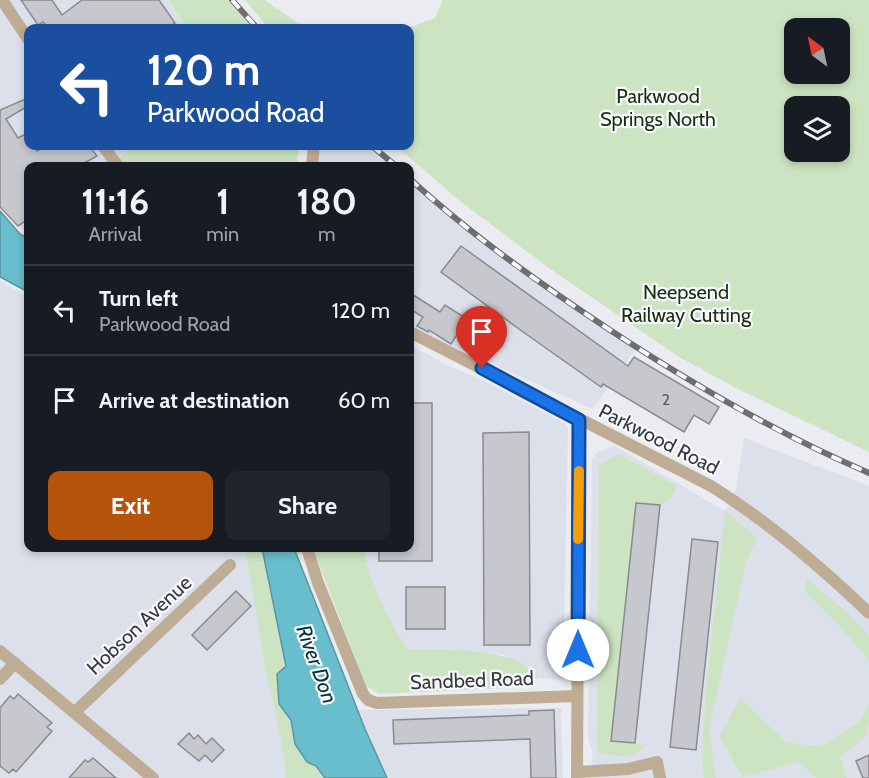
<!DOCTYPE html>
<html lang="en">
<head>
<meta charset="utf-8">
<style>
	body { margin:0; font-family:Cabin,sans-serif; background:#20242c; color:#f1f3f6; height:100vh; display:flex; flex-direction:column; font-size:22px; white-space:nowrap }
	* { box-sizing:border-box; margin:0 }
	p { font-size:20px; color:#9ea1a6 }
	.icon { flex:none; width:33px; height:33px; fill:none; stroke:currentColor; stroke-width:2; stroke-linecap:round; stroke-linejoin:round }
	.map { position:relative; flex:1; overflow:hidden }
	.drawer { position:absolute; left:24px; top:162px; width:390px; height:390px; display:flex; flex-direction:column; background:#171b24; border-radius:12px; box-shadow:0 3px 9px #0003 }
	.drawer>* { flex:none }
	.guide { position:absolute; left:24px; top:24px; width:390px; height:126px; border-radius:12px; box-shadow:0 3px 9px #0003; background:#1a4fa0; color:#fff; overflow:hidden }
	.needle { width:39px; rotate:327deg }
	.controls { position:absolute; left:784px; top:18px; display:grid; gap:12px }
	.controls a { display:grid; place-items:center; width:66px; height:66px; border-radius:12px; background:#171b24; box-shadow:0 3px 9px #0003; font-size:30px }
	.pin { position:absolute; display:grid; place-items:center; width:51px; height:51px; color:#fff; margin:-62px -26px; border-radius:50% 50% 50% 0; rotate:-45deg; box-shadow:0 0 6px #0007 }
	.pin .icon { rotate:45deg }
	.me { position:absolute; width:66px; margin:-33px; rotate:0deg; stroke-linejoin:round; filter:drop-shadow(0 0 4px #0008) }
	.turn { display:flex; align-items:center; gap:21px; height:126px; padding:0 24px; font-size:27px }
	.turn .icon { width:78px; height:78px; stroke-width:2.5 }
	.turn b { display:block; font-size:42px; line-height:51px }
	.eta { display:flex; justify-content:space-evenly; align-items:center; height:102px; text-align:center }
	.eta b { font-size:36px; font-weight:700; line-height:42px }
	.primary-button { display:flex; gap:12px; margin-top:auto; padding:12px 24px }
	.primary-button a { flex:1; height:69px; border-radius:12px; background:#b45309; color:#fff; font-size:24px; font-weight:700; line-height:69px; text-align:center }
	.primary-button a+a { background:#20242c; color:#f1f3f6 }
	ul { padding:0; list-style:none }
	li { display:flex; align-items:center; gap:18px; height:90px; padding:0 24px; border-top:2px solid #363941 }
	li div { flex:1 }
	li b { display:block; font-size:22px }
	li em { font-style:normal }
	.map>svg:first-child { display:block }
	.built { fill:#dbe0eb }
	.green { fill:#cde4c2; fill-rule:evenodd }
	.water { fill:#68becc; stroke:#5a96a0; stroke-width:1.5 }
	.building { fill:#c6c8cd; stroke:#898b8f; stroke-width:1.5 }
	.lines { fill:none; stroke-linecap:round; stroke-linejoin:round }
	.minor { stroke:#bfac95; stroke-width:12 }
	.rail-casing { stroke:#6e6e71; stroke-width:6 }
	.rail { stroke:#f7f9fe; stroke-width:4; stroke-dasharray:11; stroke-linecap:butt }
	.route-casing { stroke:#114b97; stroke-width:15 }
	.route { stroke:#1a73e8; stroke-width:10 }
	.slow { stroke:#f59e0b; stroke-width:10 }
	.labels { text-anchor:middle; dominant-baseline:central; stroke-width:4.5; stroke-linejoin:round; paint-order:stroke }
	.number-label { font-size:16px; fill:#5c5c5f }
	.park-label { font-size:20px; fill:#19310a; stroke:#f7f9fe }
	.street-label { font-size:20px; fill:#38383a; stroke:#f7f9fe }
	.water-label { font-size:21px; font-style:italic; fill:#053036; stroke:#f7f9fe }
</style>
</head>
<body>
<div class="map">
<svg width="869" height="778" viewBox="0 0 869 778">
	<rect width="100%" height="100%" fill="#eaecf1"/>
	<path class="built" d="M0,0H168L185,23L177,28H28V146H138L119,157L124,166H28V227L23,230L0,205Z
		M321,146H374L398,166H318Z
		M410,177L473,231L635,350L593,409L458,349L410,334Z
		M0,280L28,298V548H244L254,588L263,657L284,752L286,778H0Z
		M410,344L446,365L478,378L564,423L568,428L563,680L539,678L532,668L501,654L406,649L378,600L367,568L363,548H410Z
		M744,438L869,486V778H588L593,755L588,738L592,459L598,452L615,446L725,511L736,489Z
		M561,708L563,778H387L358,710Z"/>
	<path class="green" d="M168,0H228L252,28H177L184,23Z
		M245,0H265L305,28H268Z
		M443,0H869V452L736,388L679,357L546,266L460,201L396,146H410V28H408L435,18ZM795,28H840V74H795ZM795,106H840V152H795Z
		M138,146H300L296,166H124L119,157Z
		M619,454L677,486C669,510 655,504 636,503L611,741L646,745C633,762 617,755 598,753L597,741L599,466Z
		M725,511L757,538L746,562L709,729L716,778H704L702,757L706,689Z
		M244,548H262L286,667L279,704L291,720L295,744L325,778H286C283,736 270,697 263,656C257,619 253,584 244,548Z
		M294,548H363C370,585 387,616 407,649C443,651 518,645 539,678L516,682L507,688L379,694L366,686L315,554H294Z
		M806,578L842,608L869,635V661L839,625L806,592Z
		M740,698L786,742L820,747L858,723L869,705C869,741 867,735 840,757L847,778H817L798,762L742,777L720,736Z"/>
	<path class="water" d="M0,211L20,234L28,238V292L0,277Z
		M262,548H294L365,729L387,778H325L316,766L307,762L295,744L291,720L279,704L277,674L286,666Z"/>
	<path class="building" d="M21,0H52L62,15L82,0H159L175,23L167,28H48L43,22L38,25Z
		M28,98V106L6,119L18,138L28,133V146H34L37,151L47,146H89L97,156L79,166H28V219L18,226L0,207V110Z
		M461,246L628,366L634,357L719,407L709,424L694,415L684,432L603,384L601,387L519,329L441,272Z
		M410,293L440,312L445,305L467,319L451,344L429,330L428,332L417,326L423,317L410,309Z
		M410,403H432V561H379V548H410Z
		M529,432L530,645H484L483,433Z
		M636,503L660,505L635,743L611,741Z
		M692,539L718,542L696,750L670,747Z
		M406,587H445V629H406Z
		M236,591L251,606L207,650L192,635Z
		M18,694L52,723L47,727L52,731L16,772L13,769L9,773L0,766V708L10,696L14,699Z
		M554,710L556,778H531L530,739L394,744L393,720L529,715V711Z
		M189,733L194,739L198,735L206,744L212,738L224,750L212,762L205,755L199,761L178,744Z
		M869,755V778H863L856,761Z
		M93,758L116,778H69L85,760L88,762Z"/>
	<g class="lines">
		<path class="minor" d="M2,0L28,39
			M103,146L118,166
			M312,166L314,146
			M410,332L711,486C769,522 820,566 869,613
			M307,548L318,583L363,694L368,700L377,703L577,696
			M0,651L153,778
			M0,679L15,663
			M75,712L230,565
			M577,772L628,769L657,762L660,778
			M577,778L579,420"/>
		<defs>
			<path id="rail" d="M232,0L257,28
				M372,146L396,166
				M410,179C471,235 540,284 610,330C692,384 778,434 869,473"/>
		</defs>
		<use href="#rail" class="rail-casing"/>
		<use href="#rail" class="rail"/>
	</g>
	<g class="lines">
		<defs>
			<path id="route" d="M482,368L579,420L578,650"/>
		</defs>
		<use href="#route" class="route-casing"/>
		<use href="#route" class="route"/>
		<path class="slow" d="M578,539L579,471"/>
	</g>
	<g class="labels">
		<g class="number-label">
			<text x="666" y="399">2</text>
		</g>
		<g class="park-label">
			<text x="658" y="96">Parkwood<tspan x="658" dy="23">Springs North</tspan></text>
			<text x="686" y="292">Neepsend<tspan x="686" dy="23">Railway Cutting</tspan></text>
		</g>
		<g class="street-label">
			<text transform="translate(659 439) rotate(27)">Parkwood Road</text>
			<text transform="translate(139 625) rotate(-43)">Hobson Avenue</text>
			<text transform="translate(472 680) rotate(-2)">Sandbed Road</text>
		</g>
		<g class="water-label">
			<text transform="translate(317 664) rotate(70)">River Don</text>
		</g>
	</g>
</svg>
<div class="controls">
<a><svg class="needle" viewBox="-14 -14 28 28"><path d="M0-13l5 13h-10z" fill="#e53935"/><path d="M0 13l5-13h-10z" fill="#9ea1a6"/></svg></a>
<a><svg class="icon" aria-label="layers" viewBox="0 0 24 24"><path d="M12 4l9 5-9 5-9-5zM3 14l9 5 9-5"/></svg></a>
</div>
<div class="pin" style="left:482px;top:368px;background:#d93025"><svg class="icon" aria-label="arrive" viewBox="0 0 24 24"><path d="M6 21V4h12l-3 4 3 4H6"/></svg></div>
<svg class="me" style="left:578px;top:650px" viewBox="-20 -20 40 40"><circle r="19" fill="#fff"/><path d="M0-13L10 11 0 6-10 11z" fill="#1a73e8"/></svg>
<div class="guide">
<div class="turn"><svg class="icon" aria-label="left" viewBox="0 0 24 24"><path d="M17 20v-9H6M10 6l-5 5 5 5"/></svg><div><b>120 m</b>Parkwood Road</div></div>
</div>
<section class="drawer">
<div class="eta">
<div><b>11:16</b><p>Arrival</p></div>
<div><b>1</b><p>min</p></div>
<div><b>180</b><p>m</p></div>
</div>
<ul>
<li><svg class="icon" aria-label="left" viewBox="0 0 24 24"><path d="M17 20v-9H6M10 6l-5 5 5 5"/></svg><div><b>Turn left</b><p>Parkwood Road</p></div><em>120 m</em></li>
<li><svg class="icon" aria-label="arrive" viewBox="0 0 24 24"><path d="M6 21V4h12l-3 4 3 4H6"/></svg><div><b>Arrive at destination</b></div><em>60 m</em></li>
</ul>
<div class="primary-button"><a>Exit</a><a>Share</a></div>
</section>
</div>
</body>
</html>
